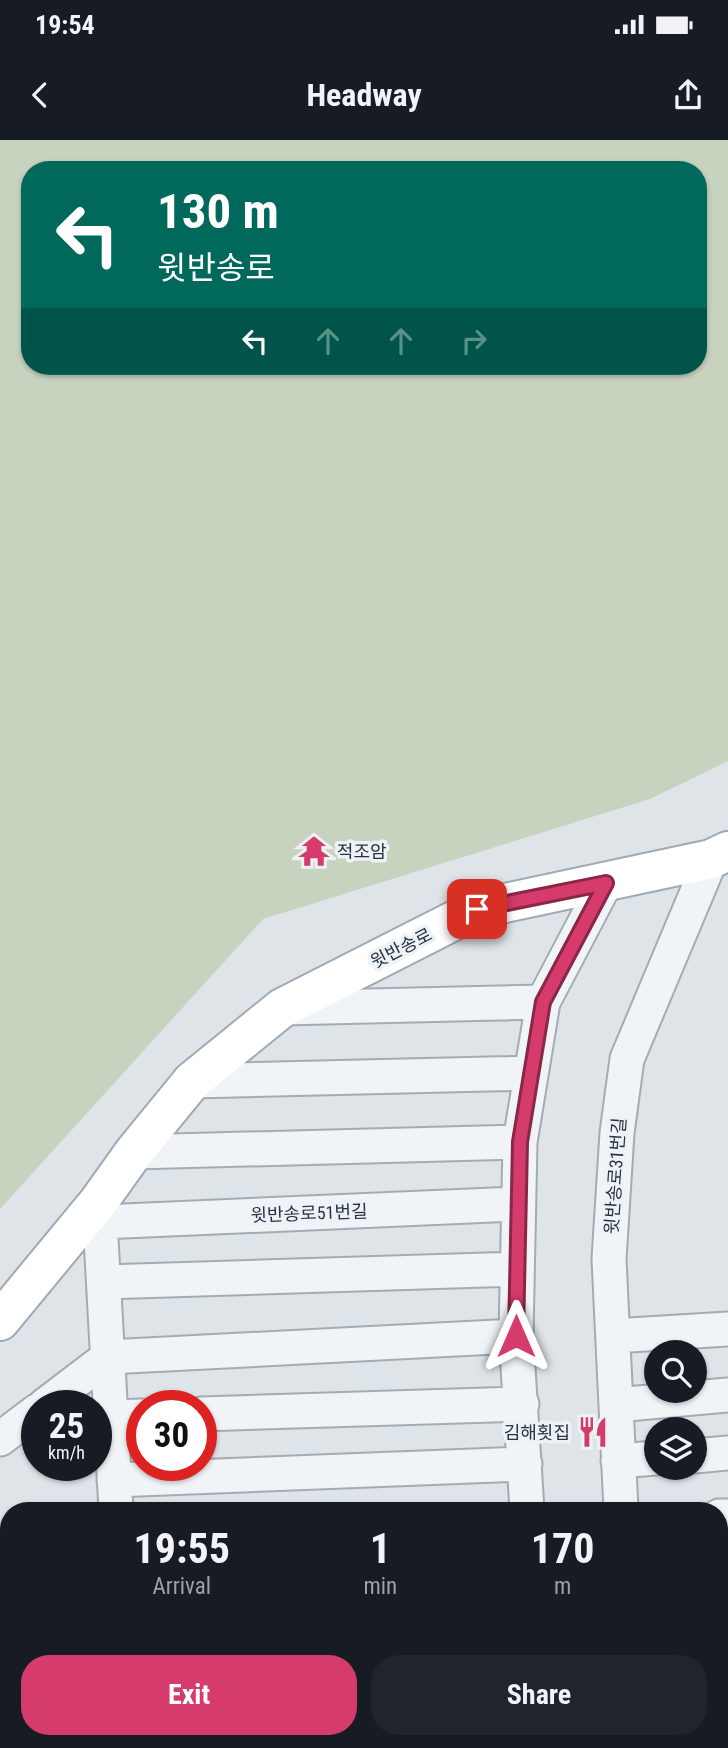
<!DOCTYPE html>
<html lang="en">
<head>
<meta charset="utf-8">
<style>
	body { margin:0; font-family:"Roboto Condensed","Noto Sans KR",sans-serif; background:#20242c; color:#f1f3f6; height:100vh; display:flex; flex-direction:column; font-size:26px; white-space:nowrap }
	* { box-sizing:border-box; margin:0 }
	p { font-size:23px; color:#9ea1a6 }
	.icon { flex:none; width:38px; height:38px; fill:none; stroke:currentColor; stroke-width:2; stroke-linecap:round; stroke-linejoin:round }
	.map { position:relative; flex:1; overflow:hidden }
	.drawer { position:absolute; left:0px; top:1362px; width:728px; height:247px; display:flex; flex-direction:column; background:#171b24; border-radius:28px 28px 0 0; box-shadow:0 2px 5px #0004 }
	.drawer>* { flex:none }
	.guide { position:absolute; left:21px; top:21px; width:686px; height:214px; border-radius:28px; box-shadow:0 2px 5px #0004; background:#00695c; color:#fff; overflow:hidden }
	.tools { position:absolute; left:644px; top:1200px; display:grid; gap:14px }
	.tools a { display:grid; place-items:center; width:63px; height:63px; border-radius:50%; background:#171b24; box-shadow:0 2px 5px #0004; font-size:35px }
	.speed { position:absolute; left:21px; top:1250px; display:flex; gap:14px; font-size:35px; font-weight:700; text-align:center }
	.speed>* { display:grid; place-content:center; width:91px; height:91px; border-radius:50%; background:#171b24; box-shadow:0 2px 5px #0004; line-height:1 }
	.speed small { font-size:18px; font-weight:400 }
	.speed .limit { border:10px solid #d22; background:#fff; color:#111 }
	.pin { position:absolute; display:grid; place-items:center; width:60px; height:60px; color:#fff; margin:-30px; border-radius:14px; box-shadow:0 4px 10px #0006 }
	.me { position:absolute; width:77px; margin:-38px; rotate:0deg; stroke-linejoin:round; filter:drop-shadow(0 0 5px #0008) }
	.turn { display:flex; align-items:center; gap:24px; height:147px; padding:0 21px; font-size:32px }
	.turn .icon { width:91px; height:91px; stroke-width:2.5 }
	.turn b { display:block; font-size:49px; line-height:60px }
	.lanes { display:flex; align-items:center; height:66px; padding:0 21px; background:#0003; justify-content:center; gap:35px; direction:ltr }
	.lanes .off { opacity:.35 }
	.eta { display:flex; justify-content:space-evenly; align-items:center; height:119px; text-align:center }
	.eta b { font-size:42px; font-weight:700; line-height:49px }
	.cta { display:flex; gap:14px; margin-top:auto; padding:14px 21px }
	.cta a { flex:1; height:80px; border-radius:28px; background:#d53c6b; color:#fff; font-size:28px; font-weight:700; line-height:80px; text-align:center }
	.cta a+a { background:#20242c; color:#f1f3f6 }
	.status { display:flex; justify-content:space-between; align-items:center; height:49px; padding:0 35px; background:#171b24; direction:ltr }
	.status svg { height:19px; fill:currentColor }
	header { display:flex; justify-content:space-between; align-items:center; height:91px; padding:0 21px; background:#171b24; font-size:32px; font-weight:700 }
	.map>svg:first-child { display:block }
	.green { fill:#c7d3bf; fill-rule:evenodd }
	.building { fill:#b5bec6 }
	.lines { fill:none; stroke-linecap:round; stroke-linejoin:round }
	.minor-casing { stroke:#a3acb2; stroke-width:37 }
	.major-casing { stroke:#9daab5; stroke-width:42 }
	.minor { stroke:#f1f4f7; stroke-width:33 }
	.major { stroke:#fff; stroke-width:38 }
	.route-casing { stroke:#8a2746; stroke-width:18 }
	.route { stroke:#d53c6b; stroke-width:12 }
	.labels { text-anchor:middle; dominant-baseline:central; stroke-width:7; stroke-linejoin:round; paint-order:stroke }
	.poi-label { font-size:18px; fill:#263440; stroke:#eef2f6; text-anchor:start }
	.street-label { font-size:18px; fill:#263440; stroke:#eef2f6 }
</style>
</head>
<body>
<div class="status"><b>19:54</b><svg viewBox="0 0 49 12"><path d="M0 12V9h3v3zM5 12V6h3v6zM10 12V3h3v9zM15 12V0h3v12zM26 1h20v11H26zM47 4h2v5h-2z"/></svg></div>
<header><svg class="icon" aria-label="back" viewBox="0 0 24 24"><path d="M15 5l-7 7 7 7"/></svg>Headway<svg class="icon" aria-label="share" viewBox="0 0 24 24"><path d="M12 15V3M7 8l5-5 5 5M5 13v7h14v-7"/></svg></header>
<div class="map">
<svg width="728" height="1608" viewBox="0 0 728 1608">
	<rect width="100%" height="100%" fill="#dee4e8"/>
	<path class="green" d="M0,0H728V621L650,659L263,779L0,1069ZM30,30H698V226H30Z"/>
	<path class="building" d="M430,1600H526L527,1608H431Z"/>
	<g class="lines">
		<defs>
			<path id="minor" d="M283,868L543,862
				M192,941L530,933
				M134,1012L520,1002
				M99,1062L116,1370
				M101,1082L517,1064
				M104,1142L517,1129
				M613,1196L728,1189
				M45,1265L108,1217L516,1196
				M616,1265L728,1255
				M201,1274L522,1264
				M111,1277L142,1276
				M0,1299L37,1271
				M695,1316L728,1313
				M618,1321L656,1318
				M114,1340L525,1324
				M527,1370L516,1196L520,1002L543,862L606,742
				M621,1370L609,1119L617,993L627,919L711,719
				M719,1376H728
				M719,1447L728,1446
				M719,1515L728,1514
				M719,1581L728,1580
				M540,1600V1608
				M632,1600L633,1608
				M128,1605L230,1600"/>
			<path id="major" d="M0,1181L99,1061L134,1012L192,941L282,868L477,769L711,719L728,711"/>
		</defs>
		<use href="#minor" class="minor-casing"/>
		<use href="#major" class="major-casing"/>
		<use href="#minor" class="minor"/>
		<use href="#major" class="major"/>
	</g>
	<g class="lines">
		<defs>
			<path id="route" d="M477,769L606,743L543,862L520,1002L516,1196"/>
		</defs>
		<use href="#route" class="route-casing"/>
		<use href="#route" class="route"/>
	</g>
	<defs>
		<symbol id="temple-bare" viewBox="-9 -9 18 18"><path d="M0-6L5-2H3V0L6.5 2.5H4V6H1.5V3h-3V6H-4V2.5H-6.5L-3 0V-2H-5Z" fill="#d53c6b" stroke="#eef2f6" stroke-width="2.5" paint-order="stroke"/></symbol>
		<symbol id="restaurant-bare" viewBox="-9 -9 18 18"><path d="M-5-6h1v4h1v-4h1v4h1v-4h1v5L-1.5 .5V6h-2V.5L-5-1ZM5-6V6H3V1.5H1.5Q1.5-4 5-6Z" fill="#d53c6b" stroke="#eef2f6" stroke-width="2.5" paint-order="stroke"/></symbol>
	</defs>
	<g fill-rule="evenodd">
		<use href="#temple-bare" x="292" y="689" width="44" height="44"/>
		<use href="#restaurant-bare" x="571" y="1270" width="44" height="44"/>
	</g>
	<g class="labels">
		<g class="poi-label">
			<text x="337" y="711">적조암</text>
			<text x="570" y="1292" text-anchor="end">김해횟집</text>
		</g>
		<g class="street-label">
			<text transform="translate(401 808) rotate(-27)">윗반송로</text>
			<text transform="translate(615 1036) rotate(-86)">윗반송로31번길</text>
			<text transform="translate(309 1073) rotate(-2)">윗반송로51번길</text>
		</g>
	</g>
</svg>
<div class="tools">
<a><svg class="icon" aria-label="search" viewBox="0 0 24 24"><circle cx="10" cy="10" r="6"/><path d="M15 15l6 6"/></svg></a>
<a><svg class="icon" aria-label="layers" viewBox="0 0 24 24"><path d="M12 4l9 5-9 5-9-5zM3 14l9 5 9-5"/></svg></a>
</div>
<div class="speed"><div>25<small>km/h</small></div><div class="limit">30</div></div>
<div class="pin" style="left:477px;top:769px;background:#d93025"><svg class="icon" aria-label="arrive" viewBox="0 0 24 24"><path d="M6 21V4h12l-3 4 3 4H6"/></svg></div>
<svg class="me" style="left:516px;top:1196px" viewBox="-20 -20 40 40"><path d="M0-17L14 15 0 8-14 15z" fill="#d53c6b" stroke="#fff" stroke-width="4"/></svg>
<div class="guide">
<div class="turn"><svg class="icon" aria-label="left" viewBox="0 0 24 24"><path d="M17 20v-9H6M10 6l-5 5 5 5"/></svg><div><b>130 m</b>윗반송로</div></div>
<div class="lanes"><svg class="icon" aria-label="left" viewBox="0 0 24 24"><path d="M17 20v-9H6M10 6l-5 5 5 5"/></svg><svg class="icon off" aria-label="ahead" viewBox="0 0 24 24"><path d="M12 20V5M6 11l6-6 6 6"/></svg><svg class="icon off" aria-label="ahead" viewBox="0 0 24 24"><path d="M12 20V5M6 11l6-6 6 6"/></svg><svg class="icon off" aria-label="right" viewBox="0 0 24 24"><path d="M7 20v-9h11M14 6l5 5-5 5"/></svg></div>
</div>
<section class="drawer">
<div class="eta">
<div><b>19:55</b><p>Arrival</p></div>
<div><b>1</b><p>min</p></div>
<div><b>170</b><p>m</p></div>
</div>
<div class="cta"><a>Exit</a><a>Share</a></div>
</section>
</div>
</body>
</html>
